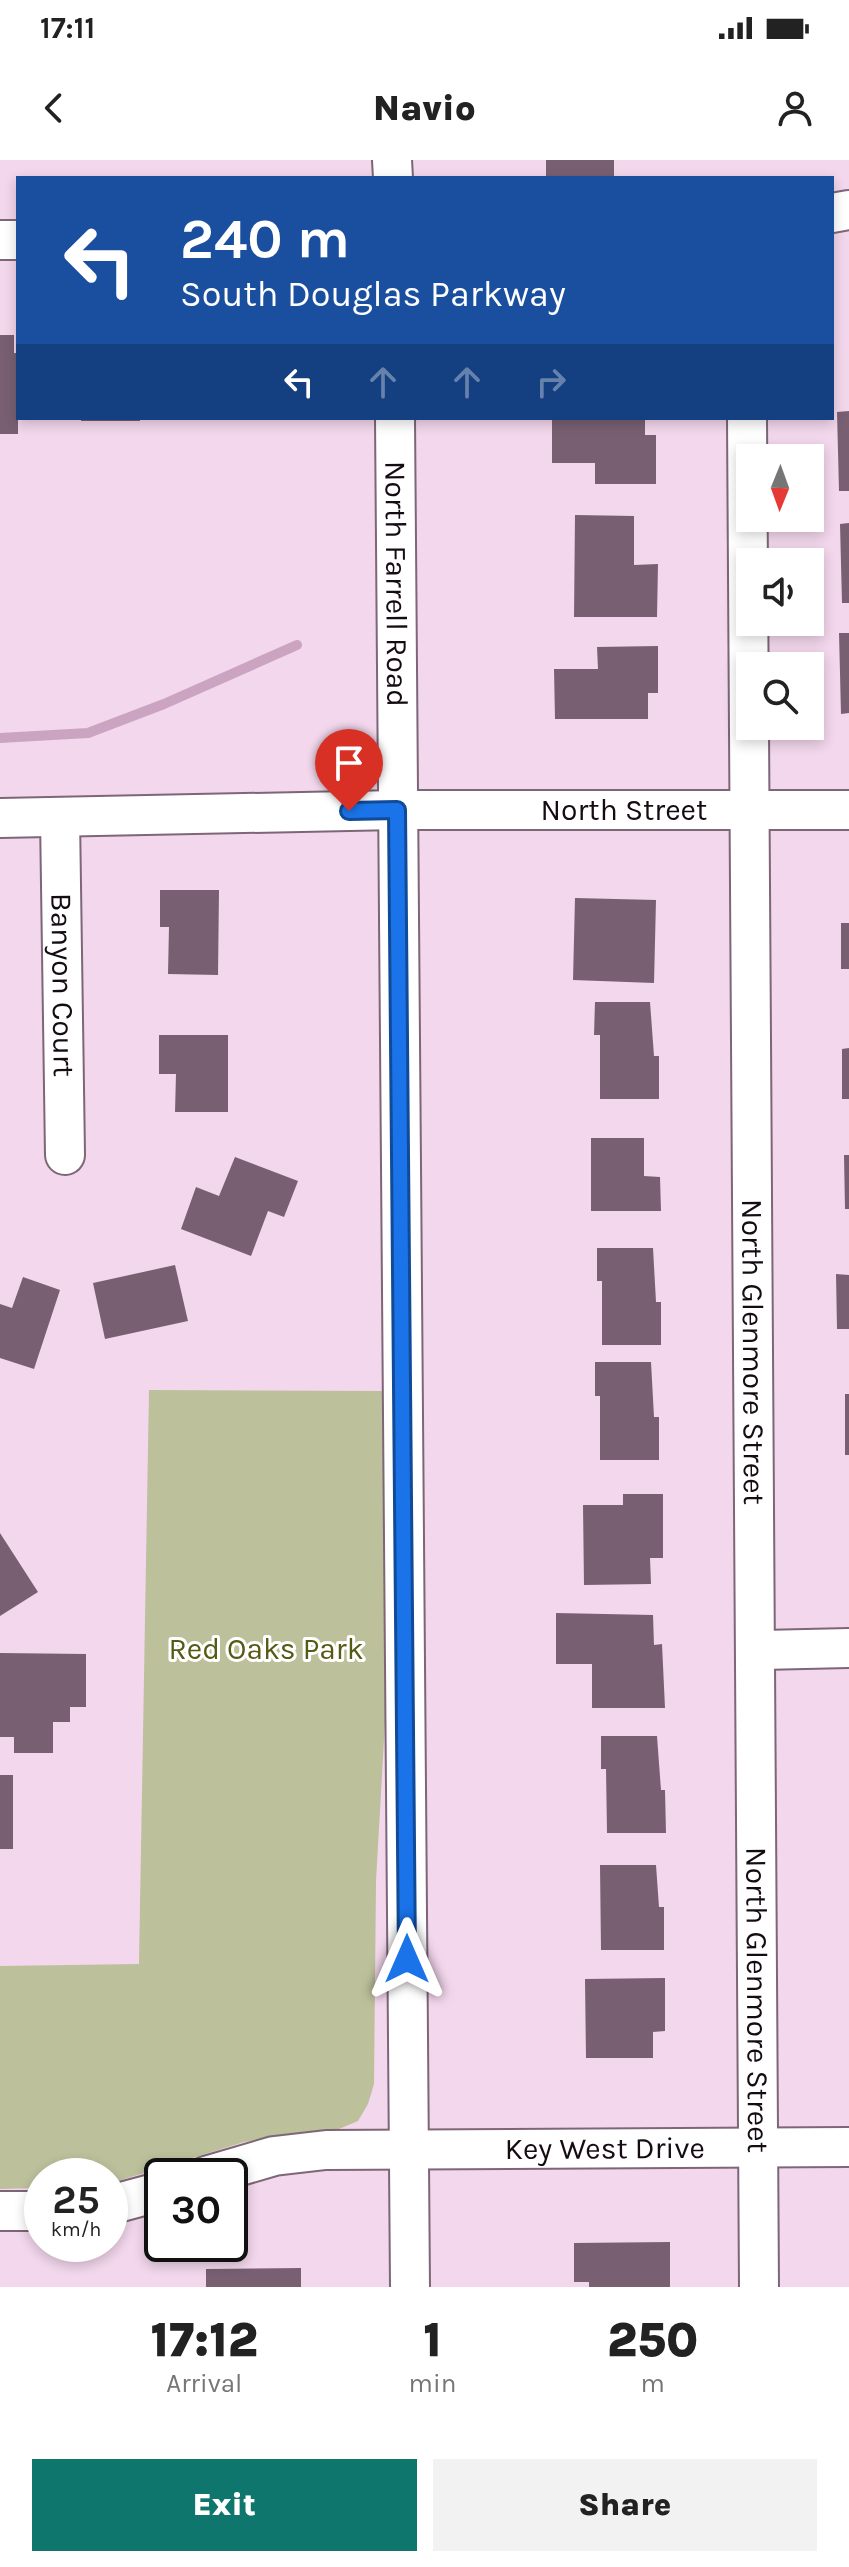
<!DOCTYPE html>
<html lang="en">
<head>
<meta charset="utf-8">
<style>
	body { margin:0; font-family:Karla,sans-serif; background:#f2f2f2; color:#222; height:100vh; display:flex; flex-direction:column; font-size:30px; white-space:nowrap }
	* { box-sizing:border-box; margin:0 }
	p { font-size:26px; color:#767676 }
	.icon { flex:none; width:44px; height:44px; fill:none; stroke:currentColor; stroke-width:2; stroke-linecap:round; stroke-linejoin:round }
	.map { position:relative; height:2127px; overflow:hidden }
	.details { display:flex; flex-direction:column; background:#fff; flex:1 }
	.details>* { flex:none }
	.hud { position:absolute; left:16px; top:16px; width:818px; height:244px; border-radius:0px; box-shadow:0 4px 12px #0003; background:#1a4fa0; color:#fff; overflow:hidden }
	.needle { width:52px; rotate:181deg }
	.buttons { position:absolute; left:736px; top:284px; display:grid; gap:16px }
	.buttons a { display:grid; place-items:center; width:88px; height:88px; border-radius:0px; background:#fff; box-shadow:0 4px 12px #0003; font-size:40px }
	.speed { position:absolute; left:24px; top:1998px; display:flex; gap:16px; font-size:40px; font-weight:700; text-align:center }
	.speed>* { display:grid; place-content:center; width:104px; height:104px; border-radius:50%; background:#fff; box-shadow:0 4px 12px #0003; line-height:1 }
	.speed small { font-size:20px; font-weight:400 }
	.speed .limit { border:4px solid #111; border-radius:12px; background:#fff; color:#111 }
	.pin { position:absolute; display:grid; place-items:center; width:68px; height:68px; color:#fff; margin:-82px -34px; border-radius:50% 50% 50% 0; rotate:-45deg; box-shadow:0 0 8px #0007 }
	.pin .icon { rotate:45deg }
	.me { position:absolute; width:88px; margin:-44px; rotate:0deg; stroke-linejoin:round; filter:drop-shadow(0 0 6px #0008) }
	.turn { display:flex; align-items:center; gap:28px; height:168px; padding:0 32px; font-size:36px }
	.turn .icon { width:104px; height:104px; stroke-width:2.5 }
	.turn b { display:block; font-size:56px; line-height:68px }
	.lanes { display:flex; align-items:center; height:76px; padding:0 32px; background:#0003; justify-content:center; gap:40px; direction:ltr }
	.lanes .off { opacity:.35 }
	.eta { display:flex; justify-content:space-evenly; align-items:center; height:136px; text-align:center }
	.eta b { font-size:48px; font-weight:800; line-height:56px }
	.primary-button { display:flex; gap:16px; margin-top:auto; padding:16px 32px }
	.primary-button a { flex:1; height:92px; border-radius:0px; background:#0f766e; color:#fff; font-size:32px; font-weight:800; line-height:92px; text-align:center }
	.primary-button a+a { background:#f2f2f2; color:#222 }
	.status { display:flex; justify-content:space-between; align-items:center; height:56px; padding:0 40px; background:#fff; direction:ltr }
	.status svg { height:22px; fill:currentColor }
	header { display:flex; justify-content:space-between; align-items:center; height:104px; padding:0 32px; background:#fff; font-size:36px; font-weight:800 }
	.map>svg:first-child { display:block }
	.green { fill:#bcc09b }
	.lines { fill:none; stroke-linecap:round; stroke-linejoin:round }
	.stream { stroke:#cba4c1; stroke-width:10 }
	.building { fill:#786072 }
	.street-casing { stroke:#7d6677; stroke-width:42 }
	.street { stroke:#fff; stroke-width:38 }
	.route-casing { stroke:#114b97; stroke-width:20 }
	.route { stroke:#1a73e8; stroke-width:14 }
	.labels { text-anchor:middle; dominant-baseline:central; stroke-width:6; stroke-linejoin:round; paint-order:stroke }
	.street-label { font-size:30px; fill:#150c13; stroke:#fff }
	.park-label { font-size:30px; fill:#575a14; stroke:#fff }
</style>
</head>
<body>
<div class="status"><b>17:11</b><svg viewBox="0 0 49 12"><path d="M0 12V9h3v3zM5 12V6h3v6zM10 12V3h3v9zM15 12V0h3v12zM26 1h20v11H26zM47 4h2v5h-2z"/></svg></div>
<header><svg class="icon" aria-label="back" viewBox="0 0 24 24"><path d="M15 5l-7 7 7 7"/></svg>Navio<svg class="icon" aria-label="person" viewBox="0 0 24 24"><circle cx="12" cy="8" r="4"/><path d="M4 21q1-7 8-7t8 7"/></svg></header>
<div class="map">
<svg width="849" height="2127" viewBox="0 0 849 2127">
	<rect width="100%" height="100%" fill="#f3d7ec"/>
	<path class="green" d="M149,1230L385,1231L389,1492L376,1721L374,1924L368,1944L358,1961L339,1969L244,1982L115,2022H110V2016H42V2028L0,2029V1806L139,1804Z"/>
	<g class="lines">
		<path class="stream" d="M0,578L88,573L164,544L297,485"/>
	</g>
	<path class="building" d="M546,0H614V18H546Z
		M0,175H14V193H18V274H0Z
		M849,251V331H839L837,252Z
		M81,258H140V261H81Z
		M552,258H645V275H656V324H595V303H552Z
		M575,355L634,356V405L658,404L657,457H574Z
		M849,363V443H842L840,364Z
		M839,473H849V553L841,554Z
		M658,486V533H648V559H555L554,509H598L597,487Z
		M160,730H219L218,815L168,814L169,767H160Z
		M575,738L656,740L654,823L573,820Z
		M841,763H849V809H841Z
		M595,842H650L654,896H659V939H600V875H594Z
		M159,875H228V952H175L176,914H159Z
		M849,888V939H842V889Z
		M591,978H644V1016L660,1017L661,1051H591Z
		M844,995H849V1049H845Z
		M235,997L298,1021L284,1057L268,1051L251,1096L181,1069L196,1027L219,1036Z
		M597,1088H653L656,1142H661V1185H602V1121H597Z
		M175,1105L188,1161L105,1179L93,1123Z
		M836,1114L849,1115V1169H837Z
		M23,1117L60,1130L34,1209L0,1198V1144L12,1148Z
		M595,1202H651L654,1257H659V1300H600V1236H595Z
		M845,1234H849V1295H845Z
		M623,1334H663V1398H650L651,1424L584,1425L583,1345H623Z
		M0,1373L38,1432L0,1456Z
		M556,1453L653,1455L654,1485L662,1484L665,1548H592V1504H556Z
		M0,1493L86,1494V1547H70V1562H53V1593H14V1577H0Z
		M601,1576H657L661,1630H665L666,1673H607L606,1609H601Z
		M0,1615H13V1689H0Z
		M600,1705H656L659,1747H664V1790H601Z
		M665,1818V1871L653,1872V1898H586L585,1819Z
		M670,2082V2127H589V2122H574V2083Z
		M301,2108V2127H206V2109Z"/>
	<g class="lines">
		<defs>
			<g id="street">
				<path d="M392,0L393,18"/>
				<path d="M832,53L849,50"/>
				<path d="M0,80H18"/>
				<path id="s1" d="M395,258L410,2127"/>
				<path id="s2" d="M747,258L759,2127"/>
				<path id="s3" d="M60,657L65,995"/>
				<path id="s4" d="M0,658L397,650H849"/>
				<path d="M757,1490L849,1488"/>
				<path id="s5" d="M206,2016L274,1996L326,1990L849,1987"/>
				<path d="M110,2045L162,2031"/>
				<path d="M0,2051H42"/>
			</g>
		</defs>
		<use href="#street" class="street-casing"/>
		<use href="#street" class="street"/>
	</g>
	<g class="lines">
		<defs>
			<path id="route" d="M349,651L397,650L407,1799"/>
		</defs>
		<use href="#route" class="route-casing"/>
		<use href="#route" class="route"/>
	</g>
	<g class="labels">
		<g class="street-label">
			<text stroke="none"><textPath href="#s1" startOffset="166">North Farrell Road</textPath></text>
			<text stroke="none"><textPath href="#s4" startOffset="624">North Street</textPath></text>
			<text stroke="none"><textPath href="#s3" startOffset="168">Banyon Court</textPath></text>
			<text stroke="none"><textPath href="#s2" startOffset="934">North Glenmore Street</textPath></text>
			<text stroke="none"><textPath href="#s2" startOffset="1582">North Glenmore Street</textPath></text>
			<text stroke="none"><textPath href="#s5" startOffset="402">Key West Drive</textPath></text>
		</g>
		<g class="park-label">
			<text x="266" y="1489">Red Oaks Park</text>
		</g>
	</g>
</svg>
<div class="buttons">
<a><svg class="needle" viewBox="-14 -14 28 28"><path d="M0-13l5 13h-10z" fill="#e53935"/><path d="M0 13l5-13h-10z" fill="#767676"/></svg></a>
<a><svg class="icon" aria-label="sound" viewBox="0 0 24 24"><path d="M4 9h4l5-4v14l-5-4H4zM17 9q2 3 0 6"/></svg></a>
<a><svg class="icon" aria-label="search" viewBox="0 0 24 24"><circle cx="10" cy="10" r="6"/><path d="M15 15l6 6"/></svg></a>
</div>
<div class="speed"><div>25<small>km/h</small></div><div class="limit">30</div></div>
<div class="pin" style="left:349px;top:651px;background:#d93025"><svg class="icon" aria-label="arrive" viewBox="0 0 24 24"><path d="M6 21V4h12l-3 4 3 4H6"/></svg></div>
<svg class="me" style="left:407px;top:1799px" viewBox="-20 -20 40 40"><path d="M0-17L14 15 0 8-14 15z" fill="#1a73e8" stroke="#fff" stroke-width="4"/></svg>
<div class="hud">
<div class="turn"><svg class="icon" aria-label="left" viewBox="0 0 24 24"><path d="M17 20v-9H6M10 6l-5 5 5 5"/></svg><div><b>240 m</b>South Douglas Parkway</div></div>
<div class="lanes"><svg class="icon" aria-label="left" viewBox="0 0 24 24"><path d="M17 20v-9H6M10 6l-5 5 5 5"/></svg><svg class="icon off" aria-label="ahead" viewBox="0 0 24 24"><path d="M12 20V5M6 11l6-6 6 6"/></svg><svg class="icon off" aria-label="ahead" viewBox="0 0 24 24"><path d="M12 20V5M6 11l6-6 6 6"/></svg><svg class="icon off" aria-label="right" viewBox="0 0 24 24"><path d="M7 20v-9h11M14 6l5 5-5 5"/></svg></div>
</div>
</div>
<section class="details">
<div class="eta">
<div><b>17:12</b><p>Arrival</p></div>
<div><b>1</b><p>min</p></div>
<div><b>250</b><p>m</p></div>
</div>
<div class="primary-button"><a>Exit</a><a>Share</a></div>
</section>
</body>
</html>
